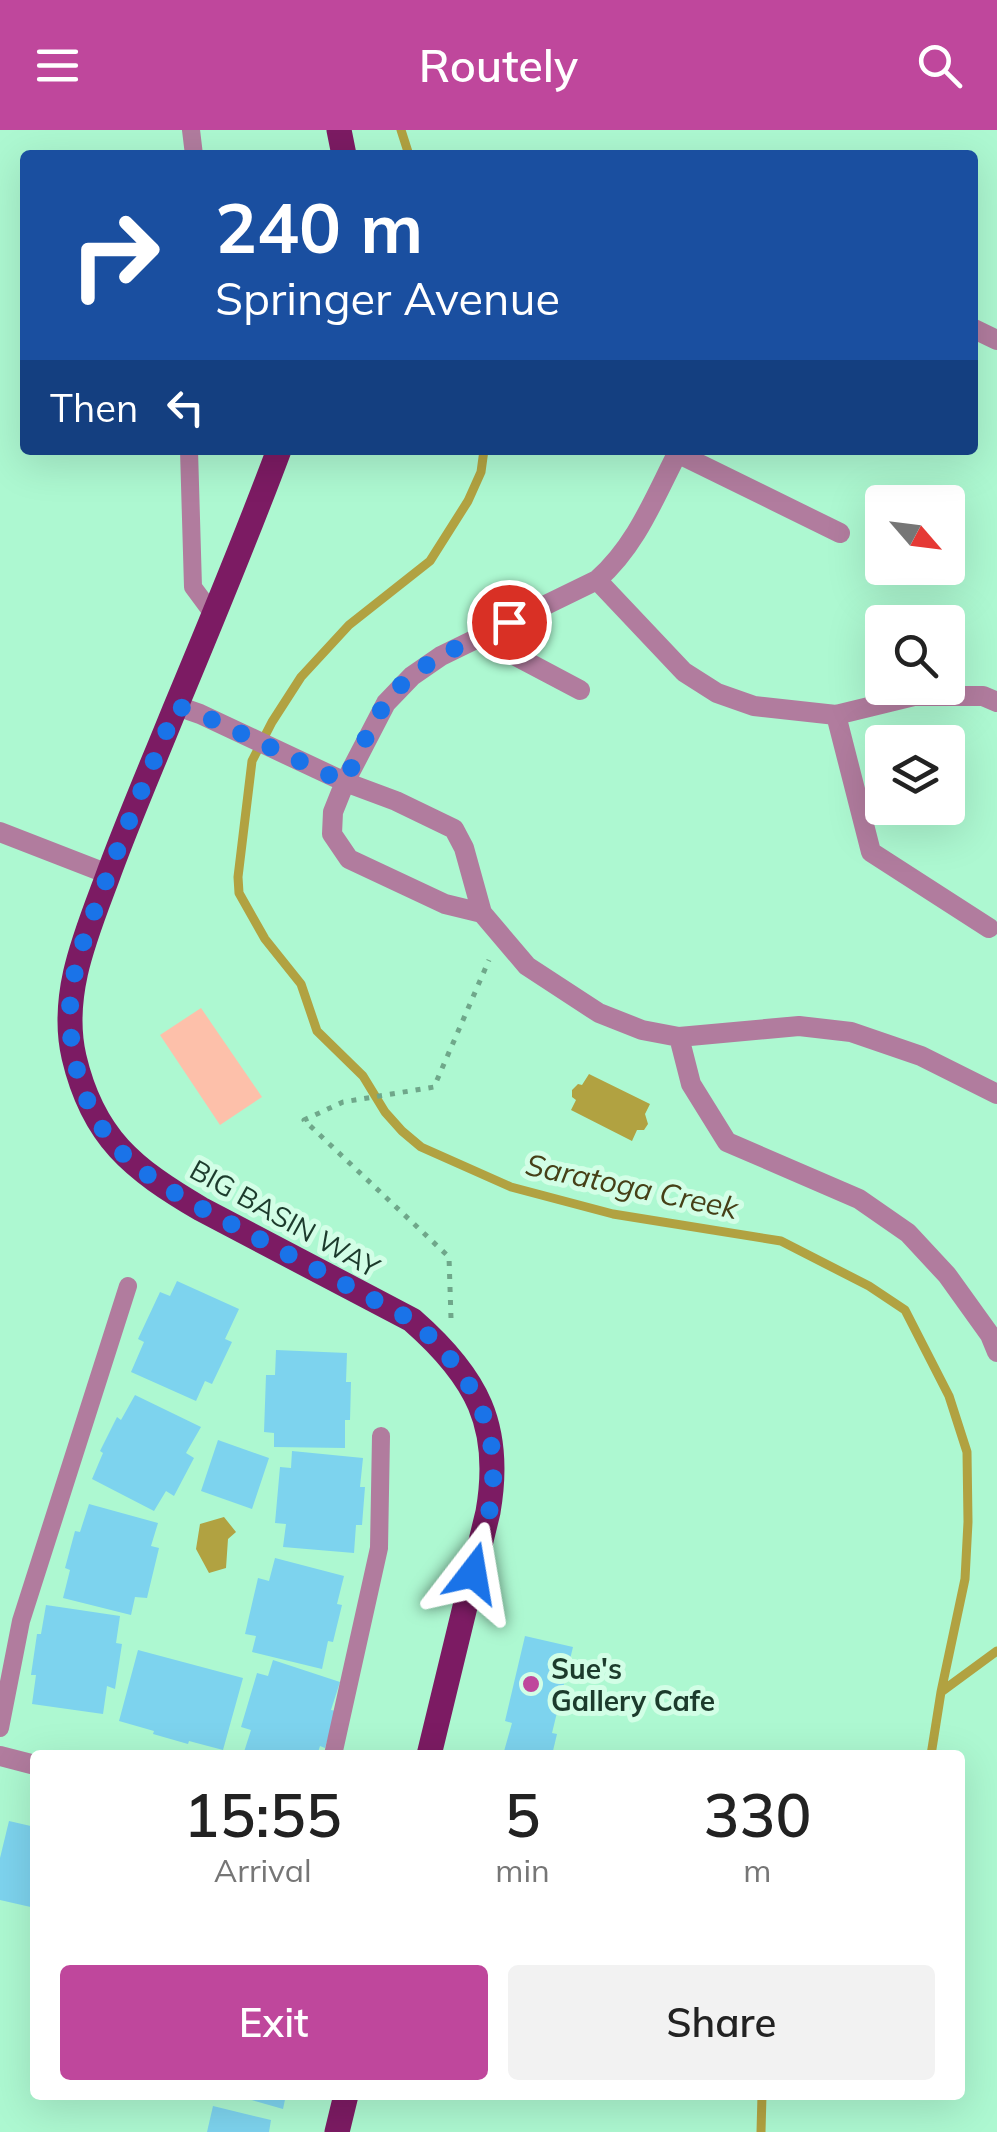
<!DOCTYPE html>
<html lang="en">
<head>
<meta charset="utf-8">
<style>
	body { margin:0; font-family:Mulish,sans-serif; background:#f2f2f2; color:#222; height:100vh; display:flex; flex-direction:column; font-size:38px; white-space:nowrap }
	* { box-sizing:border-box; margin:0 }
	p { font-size:32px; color:#767676 }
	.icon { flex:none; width:55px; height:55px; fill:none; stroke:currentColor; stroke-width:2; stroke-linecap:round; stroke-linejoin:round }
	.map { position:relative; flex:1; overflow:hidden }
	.side { position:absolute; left:30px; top:1620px; width:935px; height:350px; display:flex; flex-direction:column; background:#fff; border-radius:10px; box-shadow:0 10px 40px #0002 }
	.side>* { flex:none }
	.banner { position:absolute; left:20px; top:20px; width:958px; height:305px; border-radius:10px; box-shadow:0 10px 40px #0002; background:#1a4fa0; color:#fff; overflow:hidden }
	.needle { width:65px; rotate:118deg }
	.fabs { position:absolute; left:865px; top:355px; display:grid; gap:20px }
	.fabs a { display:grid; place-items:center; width:100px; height:100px; border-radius:10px; background:#fff; box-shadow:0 10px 40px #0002; font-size:50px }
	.pin { position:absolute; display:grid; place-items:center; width:85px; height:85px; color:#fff; margin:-42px; border:5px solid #fff; border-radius:50%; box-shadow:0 2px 10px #0007 }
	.me { position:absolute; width:110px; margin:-55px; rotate:14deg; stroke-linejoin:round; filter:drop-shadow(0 0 8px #0008) }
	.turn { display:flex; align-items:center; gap:35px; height:210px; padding:0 30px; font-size:45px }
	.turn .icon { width:130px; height:130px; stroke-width:2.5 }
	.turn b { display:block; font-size:70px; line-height:85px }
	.then { display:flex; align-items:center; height:95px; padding:0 30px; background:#0003; gap:20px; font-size:38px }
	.eta { display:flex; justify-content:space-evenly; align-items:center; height:170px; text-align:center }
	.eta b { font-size:60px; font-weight:600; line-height:70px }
	.primary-button { display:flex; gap:20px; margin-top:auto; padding:20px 30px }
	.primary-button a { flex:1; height:115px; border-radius:10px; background:#bf479c; color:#fff; font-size:40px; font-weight:600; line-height:115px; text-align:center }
	.primary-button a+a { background:#f2f2f2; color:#222 }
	header { display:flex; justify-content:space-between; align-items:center; height:130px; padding:0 30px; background:#bf479c; color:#fff; font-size:45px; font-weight:600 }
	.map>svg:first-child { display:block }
	.green { fill:#fdc0aa }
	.water { fill:#b1a241 }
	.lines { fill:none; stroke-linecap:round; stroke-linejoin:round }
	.stream { stroke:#b1a241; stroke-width:9 }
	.building { fill:#7dd3ee }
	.path { stroke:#6fa78a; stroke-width:5; stroke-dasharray:5 8; stroke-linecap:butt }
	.service { stroke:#b17c9e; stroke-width:18 }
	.minor { stroke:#b17c9e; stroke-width:20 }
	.primary { stroke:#7c1b63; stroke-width:25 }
	.route { stroke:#1a73e8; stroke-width:18; stroke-dasharray:0 32.4 }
	.poi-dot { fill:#bf479c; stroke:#d2fee6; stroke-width:4 }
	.labels { text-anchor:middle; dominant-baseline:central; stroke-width:10; stroke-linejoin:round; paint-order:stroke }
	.street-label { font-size:28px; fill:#1c3b2c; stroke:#d2fee6 }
	.poi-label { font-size:28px; font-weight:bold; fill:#1c3b2c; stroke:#d2fee6; text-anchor:start }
	.water-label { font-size:30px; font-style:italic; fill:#464017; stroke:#d2fee6 }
</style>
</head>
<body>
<header><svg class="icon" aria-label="menu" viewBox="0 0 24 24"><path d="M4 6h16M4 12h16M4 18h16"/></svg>Routely<svg class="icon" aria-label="search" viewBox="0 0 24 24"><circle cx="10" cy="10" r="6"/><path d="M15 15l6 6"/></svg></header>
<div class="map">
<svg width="997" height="2002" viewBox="0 0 997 2002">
	<rect width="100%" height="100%" fill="#adf8d1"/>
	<path class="green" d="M201,878L262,967L220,995L160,905Z"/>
	<path class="water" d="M589,944L650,974L645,984L648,994L644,1000H637L632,1011L571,980L576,970L572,967V960L578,954L582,955Z
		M224,1387L236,1402L228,1409L226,1438L209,1443L196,1419L200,1394Z"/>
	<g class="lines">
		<path class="stream" d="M401,0L409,25
			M484,320L481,342L468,371L430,431L349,495L301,547L272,592L252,631L238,747L239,763L265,809L301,854L317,901L363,946L385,982L402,1001L421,1017L511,1057L613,1084L781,1111L869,1156L905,1180L949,1266L967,1322L968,1392L965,1449L941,1562L931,1625
			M941,1562L997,1521
			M761,2002L762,1965"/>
	</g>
	<path class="building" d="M177,1151L239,1179L225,1209L232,1212L212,1254L205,1251L196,1271L131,1242L144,1212L138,1209L160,1162L170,1166Z
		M276,1220L347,1223L346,1252H351L350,1290H345V1318L274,1317V1303L264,1302L266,1245H275Z
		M135,1265L201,1297L186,1323L194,1328L174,1366L166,1361L154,1381L92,1349L103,1323L100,1321L117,1287L121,1290Z
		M218,1310L269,1328L252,1379L201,1361Z
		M292,1321L363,1328L360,1357H365L362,1395H356L354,1423L283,1417L286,1394L275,1393L280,1337L291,1338Z
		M89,1374L158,1393L151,1416L159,1418L147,1468L135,1467L131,1485L63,1468L70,1440L65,1438L75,1401L80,1402Z
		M275,1428L344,1446L337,1474L342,1475L333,1512L328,1511L322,1539L252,1522L256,1506L245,1504L258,1448L269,1451Z
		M46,1475L120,1486L116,1513L122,1514L115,1559L107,1556L103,1584L32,1574L36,1545H31L37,1504H41Z
		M525,1506L573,1517L552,1603L557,1604L552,1625H503L512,1593L505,1591Z
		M138,1520L243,1548L223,1620L189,1611L188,1614L153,1604L154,1601L119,1591Z
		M273,1530L340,1552L331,1580L336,1581L325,1618L320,1616L317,1625H252L244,1622L251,1600L241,1597L257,1543L268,1546Z
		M9,1691L35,1697V1778L0,1770V1728Z
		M234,1965H286L283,1979Z
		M213,1976L271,1990L269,2002H207Z"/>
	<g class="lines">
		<path class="path" d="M451,1188L449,1127L304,990L343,972L434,957L489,830"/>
		<path class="service" d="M191,0L194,25
			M189,320L193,457L213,484
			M0,1598L21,1491L128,1156
			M333,1625L379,1418L381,1306"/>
		<path class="minor" d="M972,198L997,210
			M677,323L840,403
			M597,450L684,542L717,563L754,576L836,585L914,566H983L997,572
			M480,507L580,560
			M177,576L200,584L345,652L396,671L454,699L464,718L482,783L527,836L599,883L642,900L679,907L799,896L851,902L921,926L997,964
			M836,585L871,722L989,798
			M0,702L108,744
			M482,783L445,774L349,729L332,704L333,682L345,652L386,573L412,546L441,526L597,450C637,415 655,366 679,320
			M679,907L691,954L727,1012L859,1069L908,1103L947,1145L990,1205L997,1222
			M0,1626L35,1635"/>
		<path class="primary" d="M339,0L344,25
			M279,320C246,408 210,495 174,581C151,638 127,693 106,751C85,807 60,866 74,927C93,1008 133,1039 201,1079L412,1190C477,1247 503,1296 488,1382L429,1625
			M337,2002L346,1965"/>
	</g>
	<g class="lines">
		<path class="route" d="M473,1443C481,1413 492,1382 493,1351C497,1283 461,1233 412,1190L201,1078C169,1060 133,1039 110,1009C82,974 69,924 70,879C71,839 88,798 102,761C125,699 151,637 177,576L200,584L344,652C358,626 369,598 385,574C413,533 466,514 509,492"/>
	</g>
	<circle class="poi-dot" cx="531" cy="1554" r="10"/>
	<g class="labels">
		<g class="street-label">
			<text transform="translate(285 1088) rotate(29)">BIG BASIN WAY</text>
		</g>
		<g class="poi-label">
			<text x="551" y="1538">Sue's<tspan x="551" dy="32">Gallery Cafe</tspan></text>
		</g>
		<g class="water-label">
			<text transform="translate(632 1056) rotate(12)">Saratoga Creek</text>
		</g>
	</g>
</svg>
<div class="fabs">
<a><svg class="needle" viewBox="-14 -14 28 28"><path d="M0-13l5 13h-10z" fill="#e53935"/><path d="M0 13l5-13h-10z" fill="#767676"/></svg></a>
<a><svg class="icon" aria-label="search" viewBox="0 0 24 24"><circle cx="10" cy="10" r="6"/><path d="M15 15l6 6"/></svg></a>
<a><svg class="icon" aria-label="layers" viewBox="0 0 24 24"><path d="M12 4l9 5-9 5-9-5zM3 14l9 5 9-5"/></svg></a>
</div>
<div class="pin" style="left:509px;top:492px;background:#d93025"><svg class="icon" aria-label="arrive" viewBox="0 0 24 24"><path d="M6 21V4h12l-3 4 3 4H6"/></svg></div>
<svg class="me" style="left:473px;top:1443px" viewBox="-20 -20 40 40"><path d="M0-17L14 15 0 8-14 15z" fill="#1a73e8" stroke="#fff" stroke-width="4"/></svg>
<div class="banner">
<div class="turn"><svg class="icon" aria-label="right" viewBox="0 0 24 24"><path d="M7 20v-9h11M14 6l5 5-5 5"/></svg><div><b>240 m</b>Springer Avenue</div></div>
<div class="then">Then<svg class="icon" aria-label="left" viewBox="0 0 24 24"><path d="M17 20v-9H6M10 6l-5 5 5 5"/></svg></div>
</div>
<section class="side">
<div class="eta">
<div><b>15:55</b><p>Arrival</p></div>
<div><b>5</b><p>min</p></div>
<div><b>330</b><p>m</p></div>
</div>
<div class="primary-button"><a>Exit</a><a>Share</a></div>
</section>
</div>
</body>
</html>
